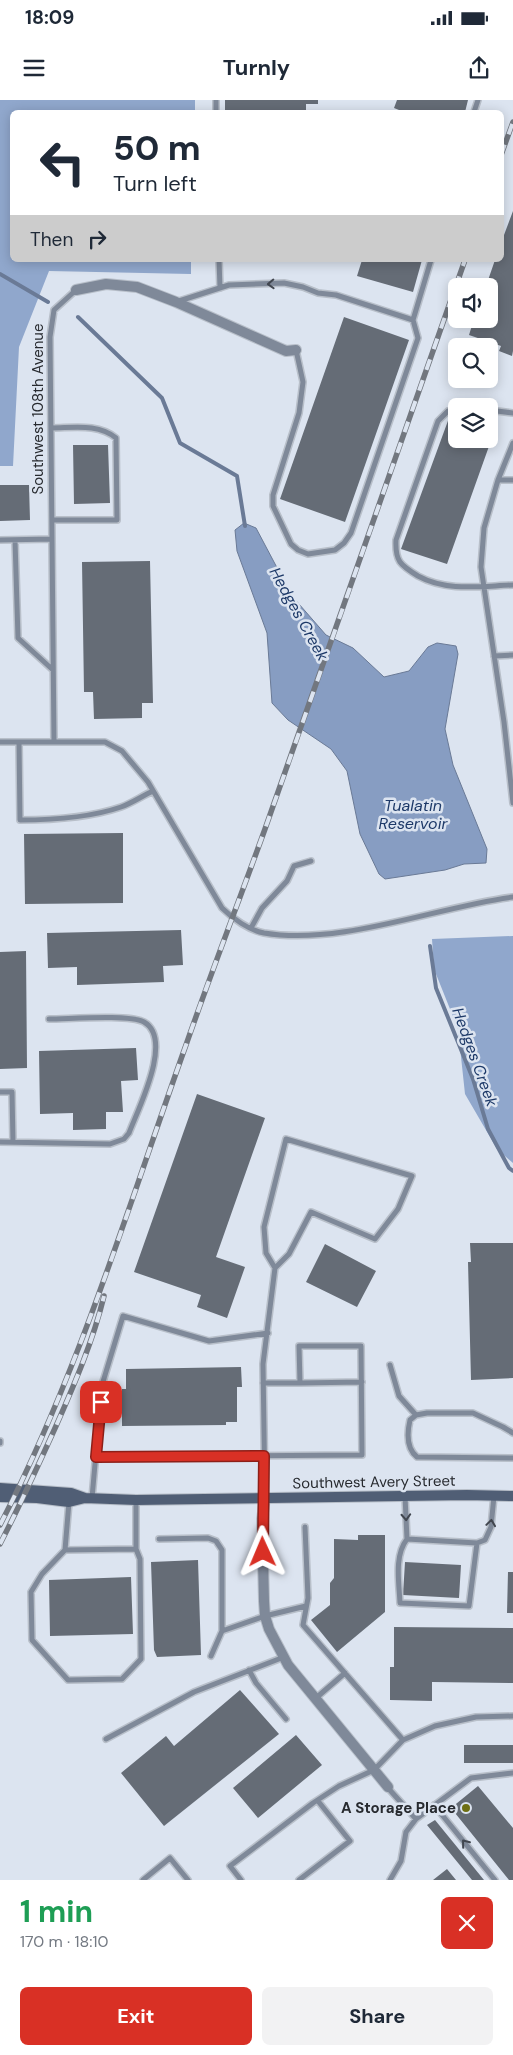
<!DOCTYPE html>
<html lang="en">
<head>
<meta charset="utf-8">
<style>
	body { margin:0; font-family:"DM Sans",sans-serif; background:#f2f2f3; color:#1f2937; height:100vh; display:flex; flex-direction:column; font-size:19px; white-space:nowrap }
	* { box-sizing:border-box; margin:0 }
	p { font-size:16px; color:#747a83 }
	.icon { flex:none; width:28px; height:28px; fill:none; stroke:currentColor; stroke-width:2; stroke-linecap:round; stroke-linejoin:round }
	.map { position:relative; height:1780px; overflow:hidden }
	.details { display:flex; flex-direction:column; background:#fff; flex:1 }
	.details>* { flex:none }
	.banner { position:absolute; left:10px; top:10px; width:494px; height:152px; border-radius:8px; box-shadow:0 2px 12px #0003; background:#fff; color:#1f2937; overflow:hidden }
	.fabs { position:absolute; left:448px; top:178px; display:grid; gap:10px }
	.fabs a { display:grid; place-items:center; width:50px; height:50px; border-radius:8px; background:#fff; box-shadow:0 2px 12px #0003; font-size:25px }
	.pin { position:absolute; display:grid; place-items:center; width:42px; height:42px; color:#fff; margin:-21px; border-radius:10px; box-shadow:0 2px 8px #0006 }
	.me { position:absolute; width:55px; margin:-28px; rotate:359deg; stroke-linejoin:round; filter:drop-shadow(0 0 4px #0008) }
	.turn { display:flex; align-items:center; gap:18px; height:105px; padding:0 20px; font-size:22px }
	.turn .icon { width:65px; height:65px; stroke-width:2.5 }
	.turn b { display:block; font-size:35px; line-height:42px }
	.then { display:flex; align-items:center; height:48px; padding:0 20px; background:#0003; gap:10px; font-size:19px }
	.round { display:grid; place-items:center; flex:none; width:52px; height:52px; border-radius:8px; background:#f2f2f3 }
	.headline { display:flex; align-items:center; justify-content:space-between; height:85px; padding:0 20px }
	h1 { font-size:30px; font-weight:700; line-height:38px; color:#1e9e55 }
	.button { display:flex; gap:10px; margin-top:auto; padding:10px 20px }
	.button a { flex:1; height:58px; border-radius:8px; background:#d93025; color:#fff; font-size:20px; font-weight:700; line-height:58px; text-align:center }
	.button a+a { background:#f2f2f3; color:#1f2937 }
	.status { display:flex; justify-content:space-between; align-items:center; height:35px; padding:0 25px; background:#fff; direction:ltr }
	.status svg { height:14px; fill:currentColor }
	header { display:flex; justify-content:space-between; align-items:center; height:65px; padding:0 20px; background:#fff; font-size:22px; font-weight:700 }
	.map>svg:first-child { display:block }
	.forest { fill:#90a7cc }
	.water { fill:#879dc2; stroke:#6a7a96 }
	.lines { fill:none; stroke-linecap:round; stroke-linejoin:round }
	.stream { stroke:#6a7a96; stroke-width:4 }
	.building { fill:#656c76 }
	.lane-casing { stroke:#b8bfc9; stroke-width:8 }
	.street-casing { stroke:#b8bfc9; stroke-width:12 }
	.secondary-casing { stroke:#b8bfc9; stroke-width:12 }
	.lane { stroke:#7f8999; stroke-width:5 }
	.street { stroke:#7f8999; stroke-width:10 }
	.secondary { stroke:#505e75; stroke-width:10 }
	.rail-casing { stroke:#72777f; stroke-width:5.5 }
	.rail { stroke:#dce4f0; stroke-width:4; stroke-dasharray:11; stroke-linecap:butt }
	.oneway { stroke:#41464f }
	.route-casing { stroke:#8d1f18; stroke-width:12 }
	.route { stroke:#d93025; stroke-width:9 }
	.poi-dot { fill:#6e6f12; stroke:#dce4f0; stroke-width:2 }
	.labels { text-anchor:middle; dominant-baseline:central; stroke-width:5; stroke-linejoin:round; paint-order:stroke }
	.street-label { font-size:15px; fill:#272a2f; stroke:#dce4f0 }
	.poi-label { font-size:15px; font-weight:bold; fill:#272a2f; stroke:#dce4f0; text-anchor:end }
	.water-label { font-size:16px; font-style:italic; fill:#1d3968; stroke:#dce4f0 }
</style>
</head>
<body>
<div class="status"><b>18:09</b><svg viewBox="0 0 49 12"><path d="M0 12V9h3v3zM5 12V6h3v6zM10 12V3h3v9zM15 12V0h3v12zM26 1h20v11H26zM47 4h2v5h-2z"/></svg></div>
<header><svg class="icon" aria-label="menu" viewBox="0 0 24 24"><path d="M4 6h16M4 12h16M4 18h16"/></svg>Turnly<svg class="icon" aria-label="share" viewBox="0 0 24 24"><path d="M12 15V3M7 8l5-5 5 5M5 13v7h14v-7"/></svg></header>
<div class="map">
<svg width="513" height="1780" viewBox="0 0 513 1780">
	<rect width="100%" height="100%" fill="#dce4f0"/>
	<path class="forest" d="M0,0H195V12H12V160H191V174L49,171L19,247L13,366H0Z
		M513,836V1063L497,1049L465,994L458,929L434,869L432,839Z"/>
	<path class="water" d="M244,423L256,428L292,496L326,535L353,548L384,577L409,571L428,547L437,543L456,546L458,554L445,629L453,665L487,749L486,763L464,764L445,770L385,779L379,774L360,734L347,671L331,649L288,620L272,603L267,533L237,451L235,430Z"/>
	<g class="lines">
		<path class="stream" d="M0,174L48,202
			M78,217L162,298L180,343L237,376L245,426
			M430,846L436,888L473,979L488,1029L509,1068L513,1071"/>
	</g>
	<path class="building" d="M225,0H318V4H306V12H225Z
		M397,0H468L465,12H399V10L394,8Z
		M513,111V251L512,256L499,251L501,246L469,235L474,219H489V186H486L495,160H501V143Z
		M228,160H287V162H228Z
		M362,160H422L413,192L357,176Z
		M344,217L409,240L345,422L280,399Z
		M449,318L456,321V339H489V333L493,335L447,464L401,449Z
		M73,345H108L110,403L74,404Z
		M0,385H29L30,420L0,421Z
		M150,461L153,603H142V618L94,619L93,592H84L82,462Z
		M123,733V803L25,804L24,734Z
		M181,830L183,865L163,866L164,882L77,885V867L48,868L47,833Z
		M26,851L27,968L0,969V852Z
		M136,948L138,980L121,981L123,1012H106V1029L73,1030V1013L40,1014L39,951Z
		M197,994L265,1018L216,1157L245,1167L227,1218L197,1207L201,1195L134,1172Z
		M470,1143H513V1278L471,1280L468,1162H471Z
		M325,1144L376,1171L357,1207L306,1182Z
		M241,1267L242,1287H237V1322H226V1325L122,1326V1289H126V1269Z
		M358,1435H385V1512L337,1552L311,1520L330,1505V1483L334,1478V1439L358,1440Z
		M198,1460L201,1555L157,1557L154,1550L151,1462Z
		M405,1462L461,1465L459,1498L403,1495Z
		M508,1472H513V1513H507Z
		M131,1477L133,1534L50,1536L49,1480Z
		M394,1527L513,1528V1583L432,1582V1601L390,1600V1567H394Z
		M240,1590L279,1634L164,1726L121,1673L166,1636L174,1646Z
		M296,1635L322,1665L258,1718L233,1688Z
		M464,1645H513V1663H464Z
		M478,1686L513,1728V1780H509L451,1708Z
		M435,1720L484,1780H472L427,1725Z
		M447,1769L456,1780H433Z"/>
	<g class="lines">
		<defs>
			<path id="lane" d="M216,0V12
				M474,12L478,0
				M219,160L220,188
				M179,201L229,185L284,183L303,187L318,193L336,195L413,220L431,160
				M296,250L303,282L299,313L273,395V406L291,444L298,450L308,454L335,450L344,443L351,433L418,238L413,220
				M456,310L448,311L438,321L396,440C395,461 400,465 418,476C447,492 481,486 513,485
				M489,310L513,313
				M51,328C73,328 98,323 116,338L117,420H52
				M513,343L498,380L484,428L481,467L504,622L513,703
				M498,380H513
				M0,440L52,439
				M15,440L18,538L53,570
				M494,556L513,555
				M54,641L50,237L54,210L76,190
				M0,642H105L122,651L148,682L222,808C233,819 249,830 264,833C341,846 436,807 513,797
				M19,642L20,720C54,720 89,718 121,707C132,703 142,696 153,691
				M251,828L262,808L287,781L294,766L311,761
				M0,992H12L13,1042
				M0,1042L110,1044L124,1039L129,1033C138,1009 174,939 144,922C129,914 69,919 49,919
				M390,1265L399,1296L416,1315
				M300,1283L362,1282
				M513,1333L503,1327L473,1313H427L416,1315L410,1320C407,1333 406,1348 417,1357L513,1358
				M0,1343V1341
				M96,1357L362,1355L361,1246H299L300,1283H263
				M405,1396L407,1439C394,1456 399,1482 400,1503L469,1506L477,1443
				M92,1398L102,1285L123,1216L209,1241L268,1233
				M265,1398L263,1264L275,1168L289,1154L311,1112L375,1139L398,1109L412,1076L286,1039L264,1127L266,1153L275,1168
				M305,1427L308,1498L303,1525L403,1640
				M159,1439L208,1438L216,1441L222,1450V1531L265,1516L306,1506
				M407,1439L477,1443L485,1440L491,1427L494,1396
				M136,1449L140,1459L141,1559L122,1579L68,1580L32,1540L31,1492L42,1474L65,1450L136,1449V1400
				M65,1450L69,1402
				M211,1556L222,1531
				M249,1570L256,1583L286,1619
				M316,1598L345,1573
				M106,1639L194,1592L284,1557
				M388,1688L416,1719
				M434,1705L495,1780
				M143,1780L170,1758L188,1780
				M241,1780L230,1766L313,1703L339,1686L374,1670L403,1640L435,1626L476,1617L513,1616
				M299,1780L350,1741L318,1701
				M390,1780L401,1761L406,1732L416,1719L471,1678L513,1673"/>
			<path id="street" d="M76,190L106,184L137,187L176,202L286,251L296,250
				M265,1398L262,1419L264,1501L265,1516L269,1529L288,1565L388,1687"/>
			<path id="secondary" d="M0,1388L71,1393L85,1398
				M0,1397L37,1398L69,1402L85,1398L136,1400L467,1395L513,1396"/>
		</defs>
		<use href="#lane" class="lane-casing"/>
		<use href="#street" class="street-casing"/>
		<use href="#secondary" class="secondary-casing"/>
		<use href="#lane" class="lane"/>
		<use href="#street" class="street"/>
		<use href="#secondary" class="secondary"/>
		<defs>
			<path id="rail" d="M501,55L513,22
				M0,1425C79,1272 128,1107 186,945C211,873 239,801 265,729C332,540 398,350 465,160
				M0,1444C20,1405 38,1366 56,1326C75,1283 93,1241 104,1196"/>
		</defs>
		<use href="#rail" class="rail-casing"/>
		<use href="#rail" class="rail"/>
	</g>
	<defs><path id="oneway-chevron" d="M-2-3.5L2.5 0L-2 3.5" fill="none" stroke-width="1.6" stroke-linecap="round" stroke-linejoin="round" transform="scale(1.25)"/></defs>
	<g class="oneway">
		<use href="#oneway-chevron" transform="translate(271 184) rotate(178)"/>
		<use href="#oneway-chevron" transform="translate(406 1417) rotate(87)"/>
		<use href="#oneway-chevron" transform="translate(491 1423) rotate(-82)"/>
		<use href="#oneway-chevron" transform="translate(465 1743) rotate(-129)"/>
	</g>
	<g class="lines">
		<defs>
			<path id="route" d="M101,1302L96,1357L264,1356L263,1452"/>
		</defs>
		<use href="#route" class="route-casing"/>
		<use href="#route" class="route"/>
	</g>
	<circle class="poi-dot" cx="466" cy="1708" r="5"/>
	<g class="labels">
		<g class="street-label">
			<text transform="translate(38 309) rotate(-90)">Southwest 108th Avenue</text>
			<text transform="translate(374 1382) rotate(-1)">Southwest Avery Street</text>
		</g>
		<g class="poi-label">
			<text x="456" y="1708">A Storage Place</text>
		</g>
		<g class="water-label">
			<text transform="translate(299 514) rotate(61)">Hedges Creek</text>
			<text x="413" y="705">Tualatin<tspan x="413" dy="18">Reservoir</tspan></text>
			<text transform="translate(475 957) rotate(70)">Hedges Creek</text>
		</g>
	</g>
</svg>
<div class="fabs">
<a><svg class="icon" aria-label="sound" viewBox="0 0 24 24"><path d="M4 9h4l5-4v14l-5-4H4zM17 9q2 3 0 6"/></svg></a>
<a><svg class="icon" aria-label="search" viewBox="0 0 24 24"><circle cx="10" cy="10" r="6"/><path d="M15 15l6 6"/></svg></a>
<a><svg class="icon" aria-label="layers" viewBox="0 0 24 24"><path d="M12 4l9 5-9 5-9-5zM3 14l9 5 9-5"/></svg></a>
</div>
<div class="pin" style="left:101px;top:1302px;background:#d93025"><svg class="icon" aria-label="arrive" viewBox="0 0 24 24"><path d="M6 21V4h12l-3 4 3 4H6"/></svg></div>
<svg class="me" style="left:263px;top:1452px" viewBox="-20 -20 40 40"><path d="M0-17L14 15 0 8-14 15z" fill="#d93025" stroke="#fff" stroke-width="4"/></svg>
<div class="banner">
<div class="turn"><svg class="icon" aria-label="left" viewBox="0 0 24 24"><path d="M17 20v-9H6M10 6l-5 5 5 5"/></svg><div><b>50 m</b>Turn left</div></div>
<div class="then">Then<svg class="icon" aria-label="right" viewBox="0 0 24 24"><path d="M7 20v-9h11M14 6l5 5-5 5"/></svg></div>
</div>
</div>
<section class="details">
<div class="headline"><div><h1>1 min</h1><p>170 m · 18:10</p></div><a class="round" style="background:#d93025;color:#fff"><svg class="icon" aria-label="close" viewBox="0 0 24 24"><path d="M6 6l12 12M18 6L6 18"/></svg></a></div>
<div class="button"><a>Exit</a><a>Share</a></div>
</section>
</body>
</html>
